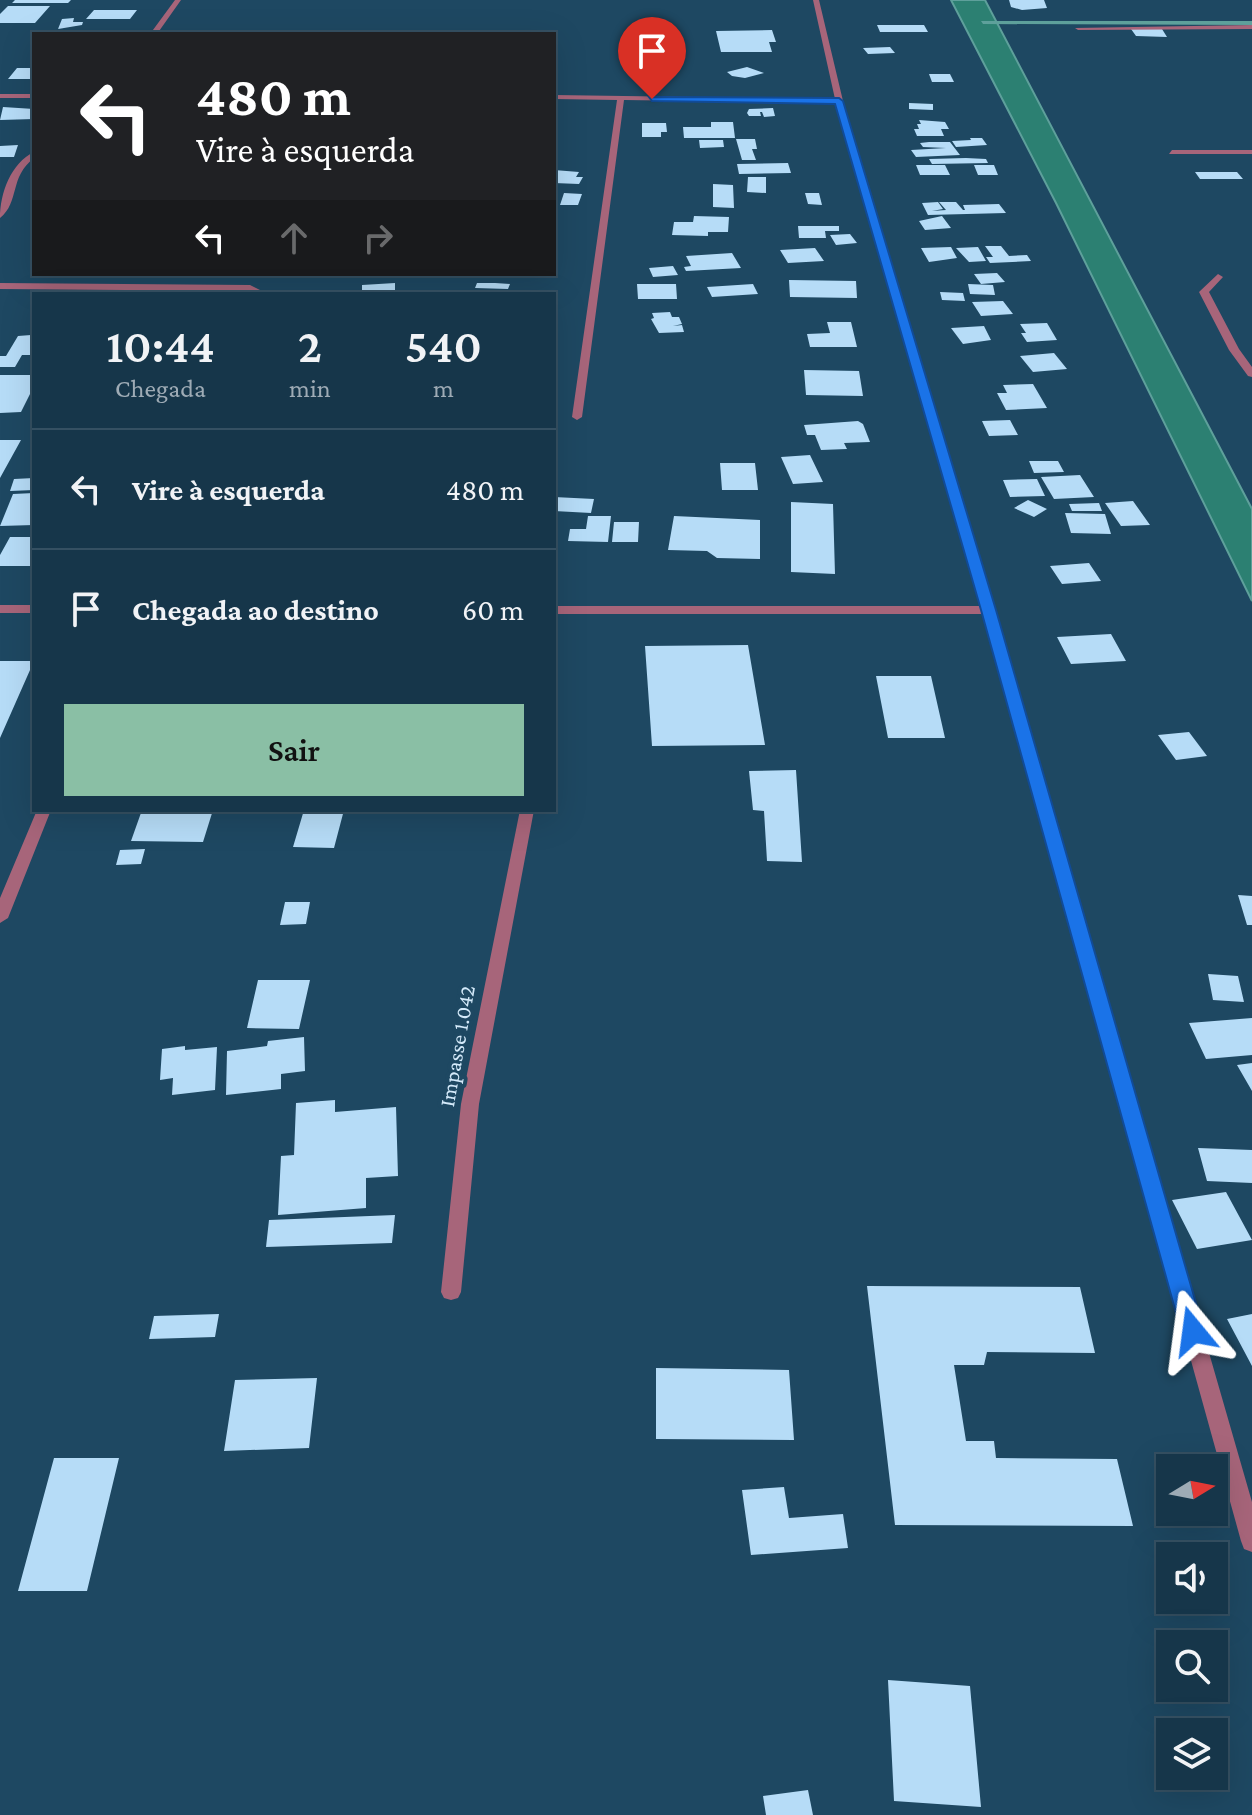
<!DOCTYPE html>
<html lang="pt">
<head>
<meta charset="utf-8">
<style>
	body { margin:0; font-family:"Crimson Pro",serif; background:#1f3e51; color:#f1f3f6; height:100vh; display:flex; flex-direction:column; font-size:30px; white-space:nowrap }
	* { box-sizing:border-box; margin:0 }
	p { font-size:26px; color:#9eabb5 }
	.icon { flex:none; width:44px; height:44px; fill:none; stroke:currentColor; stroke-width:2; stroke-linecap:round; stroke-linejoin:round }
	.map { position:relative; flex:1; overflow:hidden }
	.details { position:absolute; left:32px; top:292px; width:524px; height:520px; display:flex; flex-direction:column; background:#16364a; border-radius:0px; box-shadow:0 8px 32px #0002,0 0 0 2px #355062 }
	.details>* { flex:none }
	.top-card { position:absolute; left:32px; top:32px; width:524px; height:244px; border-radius:0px; box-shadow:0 8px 32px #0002,0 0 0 2px #355062; background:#202124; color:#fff; overflow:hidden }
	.needle { width:52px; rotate:80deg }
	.tools { position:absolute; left:1156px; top:1454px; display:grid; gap:16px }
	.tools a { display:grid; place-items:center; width:72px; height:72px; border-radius:0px; background:#16364a; box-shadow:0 8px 32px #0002,0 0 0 2px #355062; font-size:40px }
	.pin { position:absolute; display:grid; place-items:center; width:68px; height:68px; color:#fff; margin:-82px -34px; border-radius:50% 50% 50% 0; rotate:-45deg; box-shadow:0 0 8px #0007 }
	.pin .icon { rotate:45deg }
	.me { position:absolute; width:88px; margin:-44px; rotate:344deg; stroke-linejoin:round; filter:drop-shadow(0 0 6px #0008) }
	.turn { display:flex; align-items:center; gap:28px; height:168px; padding:0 32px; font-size:36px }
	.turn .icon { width:104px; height:104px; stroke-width:2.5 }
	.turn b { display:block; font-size:56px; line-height:68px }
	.lanes { display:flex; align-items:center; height:76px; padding:0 32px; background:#0003; justify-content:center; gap:40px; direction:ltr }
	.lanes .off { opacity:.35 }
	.eta { display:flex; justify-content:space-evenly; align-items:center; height:136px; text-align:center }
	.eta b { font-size:48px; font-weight:600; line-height:56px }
	.cta { display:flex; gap:16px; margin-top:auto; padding:16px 32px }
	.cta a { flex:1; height:92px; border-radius:0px; background:#8abfa5; color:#111; font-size:32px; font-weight:600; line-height:92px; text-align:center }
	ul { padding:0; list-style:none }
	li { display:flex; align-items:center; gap:24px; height:120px; padding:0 32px; border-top:2px solid #355062 }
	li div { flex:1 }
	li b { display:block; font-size:30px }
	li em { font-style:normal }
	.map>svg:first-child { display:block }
	.water { fill:#2c8072; stroke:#5ea09b; stroke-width:2 }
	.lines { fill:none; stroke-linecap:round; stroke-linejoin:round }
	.stream { fill:#5ea09b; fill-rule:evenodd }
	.building { fill:#b6dcf7 }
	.minor { fill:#a7657a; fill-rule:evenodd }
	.route { fill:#1a73e8; stroke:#114b97; stroke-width:2 }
	.labels { text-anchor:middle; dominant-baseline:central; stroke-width:8; stroke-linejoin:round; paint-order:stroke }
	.street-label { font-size:22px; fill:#d4eafa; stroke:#1e4862 }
</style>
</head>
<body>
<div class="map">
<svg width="1252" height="1815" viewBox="0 0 1252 1815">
	<rect width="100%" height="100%" fill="#1e4862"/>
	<path class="water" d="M951,0H985L1252,509V601L1056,203Z"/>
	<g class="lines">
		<path class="stream" d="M981,21H1252V25L983,24Z"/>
	</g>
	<path class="building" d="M15,0H71L68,3H12Z
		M1009,0H1044L1047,8L1022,10L1011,7Z
		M8,6H50L35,23H0V14Z
		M94,10H137L130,19H86Z
		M74,18L73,22H83L82,25L58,29L62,19Z
		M877,25H924L928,32H880Z
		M1131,29H1162L1167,37L1136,36Z
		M772,30L776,42H769L772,52H721L716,31Z
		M890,47L895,53L868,54L863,48Z
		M747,67L764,73L745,78L732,76L727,72Z
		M17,68H34V79H8Z
		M929,74H950L954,82H932Z
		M909,103L933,104V110L909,109Z
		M3,107L34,109V119L0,120Z
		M773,108L775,116L764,117L762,112H760L761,116H749L747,113L749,109Z
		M919,120L945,122L949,129H941L944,136H917L914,129H919L917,124H921Z
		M711,122H733L735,138H684L683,127H711Z
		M642,123H666L667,132H661V137H642Z
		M970,138H982L987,145L956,147L952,141L971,140Z
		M736,139H755L757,149H752L756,160H742Z
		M699,140H723L724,147L700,148Z
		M929,142H950L960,155L916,157L911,150L946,148L923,147L920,143Z
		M18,145L14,157H0V146Z
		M966,158L986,159L988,163L932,164L929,159Z
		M788,163L791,173L739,174L737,164Z
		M916,165H945L950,175H920Z
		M974,165H994L998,175H978Z
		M554,170L579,172L576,177H583L579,184L554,183Z
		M1195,172H1237L1243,179H1200Z
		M748,177H766V193L747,192Z
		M713,184L733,185L734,208L713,207Z
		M564,193L582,194L578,205H560Z
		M805,193H819L822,205L808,204Z
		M938,202L943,209L932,211L946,210L939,202H956L963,210H965L963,205L999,204L1006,213L928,215L922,203Z
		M694,216L729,217L728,232H708V236L672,235L674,222H693Z
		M942,216L951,228L925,230L919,221Z
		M798,226H839V231H825L826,238H799Z
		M850,234L857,243L836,245L830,235Z
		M985,246H1001L1009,256L1027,255L1031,261L990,263L986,257H993Z
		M951,247L957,258L929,262L921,248Z
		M978,247L986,261L969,262L956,248Z
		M815,248L824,261L788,263L780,250Z
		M732,253L741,268L686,271L684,267L691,266L686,256Z
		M673,266L678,275L653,277L649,268Z
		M997,273L1005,282L981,284L974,274Z
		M789,280L856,281L857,298L790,297Z
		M395,283V290L362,292V285Z
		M477,283H495L510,284L508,289L475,288Z
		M637,284H676L677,299H638Z
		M753,284L758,294L712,297L707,287Z
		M968,284L993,285L995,295L970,294Z
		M940,292L963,293L965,301L942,300Z
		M1003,301L1013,314L981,316L972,302Z
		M670,312L672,317H679L682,324L673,326L682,325L684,332L659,333L651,319L654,318L652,313Z
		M827,322H851L857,347H810L807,334L830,333Z
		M1047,323L1057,340L1027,342L1021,333H1026L1020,324Z
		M984,326L991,340L963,344L951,328Z
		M34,330V355H22L15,367H0V356H6L18,336L31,335Z
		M1054,353L1067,369L1033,372L1020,356Z
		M804,370L859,371L863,396L806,395Z
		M0,375H34V386L21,412L0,413Z
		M1033,384L1047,408L1006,410L997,393H1007L1003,385Z
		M1010,420L1018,435L989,436L982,421Z
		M858,421L863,424L870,442L844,443L847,449L821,450L815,435H807L804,425Z
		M0,440H21L0,478Z
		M810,455L823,482L793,484L781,457Z
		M1029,461H1058L1064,472L1034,473Z
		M720,463H755L758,490H722Z
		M1080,475L1094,497L1054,499L1041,477Z
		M34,478V490L10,491L14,479Z
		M1037,479L1045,496L1010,497L1003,480Z
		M34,493V525L0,526L13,494Z
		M554,497L594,499L591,513L554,511Z
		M1028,500L1047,509L1034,517L1014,508Z
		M1133,501L1150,525L1121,526L1105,503Z
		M791,502L833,504L835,574L791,572Z
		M1099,503L1102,511H1072L1069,504Z
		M1065,513L1105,514L1111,534L1071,533Z
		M588,516H611L608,542L568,541L570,529H586Z
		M674,516L760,520V559L717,558L707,551L668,550Z
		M614,522H639L638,542H612Z
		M10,537H34V566H0V555Z
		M1089,563L1101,581L1062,584L1050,566Z
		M1111,634L1126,661L1071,664L1057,637Z
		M748,645L765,745L652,746L645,646Z
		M0,661H34L0,738Z
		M876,676H931L945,738H888Z
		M1189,732L1207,756L1176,760L1158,735Z
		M796,770L802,862L767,861L764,811L753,810L749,771Z
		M142,810H213L203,842L131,841Z
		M304,810H344L334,848L293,847Z
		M145,849L141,864L116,865L120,850Z
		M1238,895L1252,896V925H1247Z
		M285,902H310L306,924L280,925Z
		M1208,974L1238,976L1244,1002L1213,1000Z
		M258,980H310L299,1029L247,1028Z
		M1252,1018V1055L1206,1059L1189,1023Z
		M304,1037L305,1071L281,1074V1089L226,1095L227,1051L267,1046L268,1041Z
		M185,1046V1050L217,1047L215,1090L172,1095L173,1078L160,1080L162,1049Z
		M1252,1063V1091L1237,1065Z
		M335,1100V1112L396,1107L398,1176L366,1178V1208L278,1215L281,1156L294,1155L296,1103Z
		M1198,1148L1252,1150V1183L1207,1181Z
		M1226,1192L1252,1240L1197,1249L1172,1200Z
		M395,1215L392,1243L266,1247L269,1220Z
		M867,1286L1080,1287L1095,1353L987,1352L984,1365H954L966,1441H994L996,1458L1117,1459L1133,1526L895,1525Z
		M219,1314L215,1337L149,1339L154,1316Z
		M1252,1314V1366L1227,1319Z
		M656,1368L789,1370L794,1440L656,1439Z
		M317,1378L309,1448L224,1451L235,1380Z
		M54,1458H119L87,1591H18Z
		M784,1487L789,1518L843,1514L848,1548L751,1555L742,1490Z
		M888,1680L970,1686L981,1807L894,1801Z
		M808,1790L813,1815H766L763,1796Z"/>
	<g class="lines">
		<path class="minor" d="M175,0H181L157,34H150Z
			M813,0H819L843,101L995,610L1252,1502V1552L1244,1549L1241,1541L984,614H554V606H981L836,103L624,100L582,417L577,420L572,417L617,100L554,99V95L835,99Z
			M1252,25V29L1078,30L1075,28Z
			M0,94H34V98H0Z
			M1172,150H1252V154H1169Z
			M34,152V158C9,177 20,202 0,218C0,193 11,163 34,152Z
			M1218,274L1223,277L1209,292L1239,349L1252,367V377L1248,376L1229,350L1199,292Z
			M0,283L250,285L268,294H255L248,291L0,289Z
			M0,605H34V613H0Z
			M37,810H51L8,918L0,923V898Z
			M520,810H534L479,1104L461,1292L458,1298L451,1300L444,1298L441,1292L461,1104Z"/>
	</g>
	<path class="route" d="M649,97L839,98L843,101L996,610L1204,1331L1201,1338L1193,1341L1184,1338L1181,1331L981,610L835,104L652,101Z"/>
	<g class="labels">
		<g class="street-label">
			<text transform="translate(457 1046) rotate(-80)">Impasse 1.042</text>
		</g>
	</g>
</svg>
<div class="tools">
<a><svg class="needle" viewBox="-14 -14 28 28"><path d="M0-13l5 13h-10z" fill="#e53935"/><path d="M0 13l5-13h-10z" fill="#9eabb5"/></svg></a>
<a><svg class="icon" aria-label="sound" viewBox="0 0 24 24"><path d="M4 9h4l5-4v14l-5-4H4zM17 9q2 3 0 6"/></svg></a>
<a><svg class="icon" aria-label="search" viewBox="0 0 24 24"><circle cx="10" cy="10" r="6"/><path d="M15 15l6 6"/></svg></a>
<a><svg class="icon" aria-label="layers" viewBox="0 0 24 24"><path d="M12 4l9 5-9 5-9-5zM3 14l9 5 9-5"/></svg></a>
</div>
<div class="pin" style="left:652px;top:99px;background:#d93025"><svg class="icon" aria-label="arrive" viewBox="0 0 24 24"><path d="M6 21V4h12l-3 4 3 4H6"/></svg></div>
<svg class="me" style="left:1193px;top:1331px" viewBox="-20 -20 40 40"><path d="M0-17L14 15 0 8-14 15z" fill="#1a73e8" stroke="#fff" stroke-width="4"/></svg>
<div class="top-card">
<div class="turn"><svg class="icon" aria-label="left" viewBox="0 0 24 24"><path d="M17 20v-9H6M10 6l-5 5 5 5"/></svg><div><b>480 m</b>Vire à esquerda</div></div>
<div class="lanes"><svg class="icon" aria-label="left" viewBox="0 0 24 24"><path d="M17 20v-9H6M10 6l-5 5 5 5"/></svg><svg class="icon off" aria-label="ahead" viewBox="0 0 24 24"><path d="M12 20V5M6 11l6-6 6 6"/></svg><svg class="icon off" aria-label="right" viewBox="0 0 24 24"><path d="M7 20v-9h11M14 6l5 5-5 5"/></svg></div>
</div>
<section class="details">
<div class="eta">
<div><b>10:44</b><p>Chegada</p></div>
<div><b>2</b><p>min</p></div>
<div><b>540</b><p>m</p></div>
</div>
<ul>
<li><svg class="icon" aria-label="left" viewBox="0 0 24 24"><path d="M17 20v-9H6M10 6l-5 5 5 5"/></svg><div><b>Vire à esquerda</b></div><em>480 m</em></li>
<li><svg class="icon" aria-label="arrive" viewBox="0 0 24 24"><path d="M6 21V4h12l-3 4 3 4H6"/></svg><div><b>Chegada ao destino</b></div><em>60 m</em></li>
</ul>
<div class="cta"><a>Sair</a></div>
</section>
</div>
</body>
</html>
